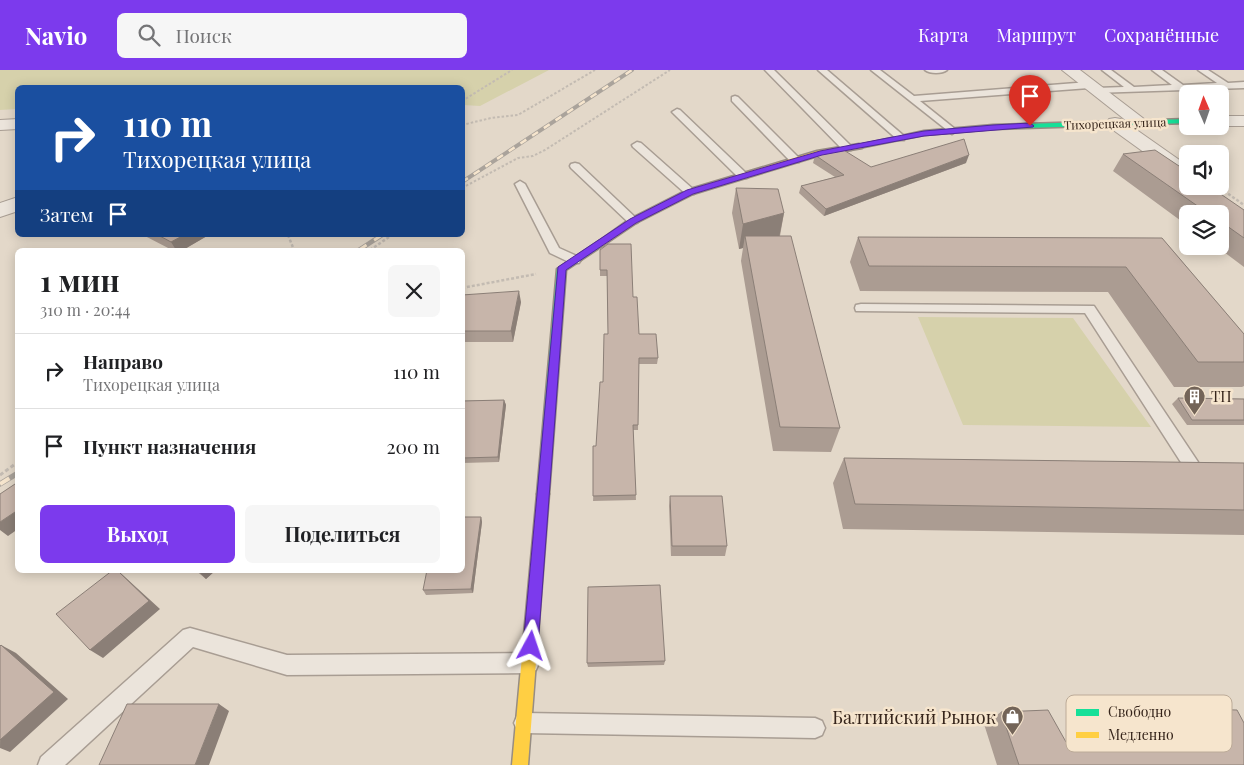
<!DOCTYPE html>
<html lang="ru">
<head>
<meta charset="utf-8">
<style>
	body { margin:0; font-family:"Playfair Display",serif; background:#f6f6f6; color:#202124; height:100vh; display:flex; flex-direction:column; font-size:19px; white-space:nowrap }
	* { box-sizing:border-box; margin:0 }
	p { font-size:16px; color:#757577 }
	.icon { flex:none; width:28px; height:28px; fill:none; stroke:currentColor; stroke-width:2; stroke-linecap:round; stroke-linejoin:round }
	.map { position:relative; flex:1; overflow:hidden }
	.side { position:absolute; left:15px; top:178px; width:450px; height:325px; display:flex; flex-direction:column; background:#fff; border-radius:8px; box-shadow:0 2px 12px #0003 }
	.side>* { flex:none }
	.banner { position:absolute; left:15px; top:15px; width:450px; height:152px; border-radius:8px; box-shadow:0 2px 12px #0003; background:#1a4fa0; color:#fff; overflow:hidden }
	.needle { width:32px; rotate:358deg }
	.controls { position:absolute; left:1179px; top:15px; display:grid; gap:10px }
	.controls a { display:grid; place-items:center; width:50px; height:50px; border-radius:8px; background:#fff; box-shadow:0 2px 12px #0003; font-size:25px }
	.pin { position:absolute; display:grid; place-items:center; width:42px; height:42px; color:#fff; margin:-51px -21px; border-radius:50% 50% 50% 0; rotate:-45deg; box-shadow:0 0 5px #0007 }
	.pin .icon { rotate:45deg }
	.me { position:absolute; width:55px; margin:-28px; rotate:5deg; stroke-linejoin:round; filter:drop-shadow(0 0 4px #0008) }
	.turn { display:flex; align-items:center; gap:18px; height:105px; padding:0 25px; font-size:22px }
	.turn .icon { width:65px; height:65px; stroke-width:2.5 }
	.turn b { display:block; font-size:35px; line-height:42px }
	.then { display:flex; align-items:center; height:48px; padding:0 25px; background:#0003; gap:10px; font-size:19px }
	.round { display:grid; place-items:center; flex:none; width:52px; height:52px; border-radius:8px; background:#f6f6f6 }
	.headline { display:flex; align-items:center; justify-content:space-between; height:85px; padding:0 25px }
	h1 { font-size:30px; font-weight:700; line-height:38px }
	.button { display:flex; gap:10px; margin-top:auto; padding:10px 25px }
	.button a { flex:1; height:58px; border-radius:8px; background:#7c3aed; color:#fff; font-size:20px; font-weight:700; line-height:58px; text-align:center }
	.button a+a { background:#f6f6f6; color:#202124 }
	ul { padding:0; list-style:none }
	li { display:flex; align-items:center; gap:15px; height:75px; padding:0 25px; border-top:1px solid #e0e0e0 }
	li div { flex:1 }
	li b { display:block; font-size:19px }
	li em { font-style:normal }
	header { display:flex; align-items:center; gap:30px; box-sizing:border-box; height:70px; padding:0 25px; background:#7c3aed; color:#fff }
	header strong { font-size:24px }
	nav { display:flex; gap:28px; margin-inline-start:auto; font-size:18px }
	.search { width:350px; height:45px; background:#f6f6f6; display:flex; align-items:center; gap:12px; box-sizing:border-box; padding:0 18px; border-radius:8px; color:#757577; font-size:19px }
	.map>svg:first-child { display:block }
	.green { fill:#d6d1ab }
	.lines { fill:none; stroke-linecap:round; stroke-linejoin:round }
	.lane-casing { stroke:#a89d93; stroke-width:3 }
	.street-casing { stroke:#a89d93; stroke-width:2 }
	.fast-casing { stroke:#978d83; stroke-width:3 }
	.slow-casing { stroke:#978d83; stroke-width:3 }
	.path-far2 { stroke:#c3bbb2; stroke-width:2; stroke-dasharray:2.5 2; stroke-linecap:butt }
	.path-far1 { stroke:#c3bbb2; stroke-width:2.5; stroke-dasharray:3 2; stroke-linecap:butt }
	.path { stroke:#c3bbb2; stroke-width:3; stroke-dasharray:4 2.5; stroke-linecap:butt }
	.lane { fill:#ebe4db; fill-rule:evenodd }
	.street { fill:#ebe4db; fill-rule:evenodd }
	.fast { fill:#16e098; fill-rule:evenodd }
	.slow { fill:#ffcf43; fill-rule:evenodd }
	.rail-far2-casing { stroke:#aaa39b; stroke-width:4 }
	.rail-far1-casing { stroke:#aaa39b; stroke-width:4.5 }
	.rail-casing { stroke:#aaa39b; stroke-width:5.5 }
	.rail-far2 { stroke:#f6e5cd; stroke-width:2.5; stroke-dasharray:7; stroke-linecap:butt }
	.rail-far1 { stroke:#f6e5cd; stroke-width:3; stroke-dasharray:9; stroke-linecap:butt }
	.rail { stroke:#f6e5cd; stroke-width:4; stroke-dasharray:11; stroke-linecap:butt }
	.wall { fill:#ab9c92 }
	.shaded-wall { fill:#8b7f77 }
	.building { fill:#c7b5aa; stroke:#8b7f77 }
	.route { fill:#7c3aed; stroke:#51269a }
	.labels { text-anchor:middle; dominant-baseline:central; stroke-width:5; stroke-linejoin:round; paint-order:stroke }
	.far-street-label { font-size:12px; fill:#36251b; stroke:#f6e5cd }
	.poi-label { font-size:15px; fill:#36251b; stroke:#f6e5cd; text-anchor:start }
	.near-poi-label { font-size:18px; fill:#36251b; stroke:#f6e5cd; text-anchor:end }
	.key { fill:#f6e5cd; stroke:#bcab98; stroke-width:1 }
	.key-label { font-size:14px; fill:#36251b }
</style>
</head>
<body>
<header>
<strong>Navio</strong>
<div class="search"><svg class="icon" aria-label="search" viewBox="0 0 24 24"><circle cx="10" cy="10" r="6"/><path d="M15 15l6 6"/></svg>Поиск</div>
<nav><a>Карта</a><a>Маршрут</a><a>Сохранённые</a></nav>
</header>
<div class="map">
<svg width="1244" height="695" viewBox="0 0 1244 695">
	<rect width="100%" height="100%" fill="#e3d8c9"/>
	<path class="green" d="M0,0H549L480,36L463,35L462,18H18L17,39L0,40Z
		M918,247L1073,248L1151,357L963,355Z"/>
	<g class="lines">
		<defs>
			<path id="lane" d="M765,0H774L851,76V80H843Z
				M818,0H827L904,66V70H898Z
				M871,0H880L914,26L1089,12L1093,15L1089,18L920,31L955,59L957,61L952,64Z
				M925,0H947C942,4 930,4 925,0Z
				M1102,0H1111L1134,17L1172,15L1152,0H1162L1183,15L1217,13L1198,0H1208L1228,13L1244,12V18L1094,23L1093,21L1097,18L1124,17Z
				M735,26L738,27L799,88V92H791L732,31V27Z
				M677,39L680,40L747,104L748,106L747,108H739L674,44L672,42Z
				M637,72L641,73L694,120L695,122L694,124H686L633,77L632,75Z
				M575,93L579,94L637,149L639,151L637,153H629L571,98L570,96L571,94Z
				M520,111L525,114L559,178L579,187L581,190L579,193H571L550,183L515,114Z
				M861,234L1094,236L1198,392L1196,397L1190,398L1184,397L1085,243L856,241L855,238L856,235Z
				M190,558L287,585L529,583L536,586L539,593L536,600L529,603L287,605L193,577L65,695H38L41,687L183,560Z
				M524,643L815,648L822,651L825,658L822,665L815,668L524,663L517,660L514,653L517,646Z"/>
			<path id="street" d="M1062,0H1080L1148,52L1145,56L1139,57L1133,56Z
				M1220,46H1244V56H1220Z
				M1115,48L1121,49L1188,96V111L1181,109L1109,57L1106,53L1109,49Z
				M18,49V59L0,60V50Z
				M18,127V141L0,147V133Z"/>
			<path id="fast" d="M1188,49V53L993,59L924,65L859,78L855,76L924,61L993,55Z
				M599,171L602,172V176L566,200L549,424L547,428L543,429L539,428L537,424L557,199Z"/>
			<path id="slow" d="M859,74L863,76L862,78L821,85L693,124L636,153L602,176L599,177L595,174L630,149L687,120L817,81Z
				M543,419L547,420L549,424L528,695H512L537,424L539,420Z"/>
		</defs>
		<use href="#lane" class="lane-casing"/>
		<use href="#street" class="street-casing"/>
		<use href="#fast" class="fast-casing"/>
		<use href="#slow" class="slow-casing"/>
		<path class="path-far2" d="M462,31L512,0
			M462,55L491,48L518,45L595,0
			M1217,116L1222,119
			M462,118L518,88L533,86L545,80L670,0"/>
		<path class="path-far1" d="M1220,118L1244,135
			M288,165L294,180
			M370,180L392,165
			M462,218L536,204"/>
		<path class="path" d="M0,405L18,392"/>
		<use href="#lane" class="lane"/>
		<use href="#street" class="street"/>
		<use href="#fast" class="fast"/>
		<use href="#slow" class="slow"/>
		<defs>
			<path id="rail-far2" d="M462,112L632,0"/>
			<path id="rail-far1" d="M359,180L382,165"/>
			<path id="rail" d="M0,414L18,403"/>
		</defs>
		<use href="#rail-far2" class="rail-far2-casing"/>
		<use href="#rail-far1" class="rail-far1-casing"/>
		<use href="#rail" class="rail-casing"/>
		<use href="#rail-far2" class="rail-far2"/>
		<use href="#rail-far1" class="rail-far1"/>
		<use href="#rail" class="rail"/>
	</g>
	<path class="wall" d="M1123,84L1244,140V197L1216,176H1220V144H1188V156L1113,101Z
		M815,85L871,97L966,93L824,146L799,123L801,116L835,107L813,93Z
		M736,118L784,143L780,166L840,358L831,382L773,381L741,191L743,178L739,179L732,143Z
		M143,165H207V166L183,180H172Z
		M858,167L1162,168L1244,264V316L1242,317H1174L1108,222L860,221L850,192Z
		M600,180L633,227L639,264L658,288L657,294H639L638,360H633L636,430L593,431L596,376L608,264L607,206H600Z
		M462,225L521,232L513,272H462Z
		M1178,328L1244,329V355H1187L1172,334Z
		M504,330L506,335L499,392L462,393V331Z
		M844,388L1244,393V465L843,459L833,413Z
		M670,426L727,476L725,486H671L669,436Z
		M481,447L482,452L473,523L426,525L423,520Z
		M195,500H216L206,509Z
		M665,591L664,595L588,597L587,593Z
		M1196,639L1244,695H997L984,654L1001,642L1066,672L1176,667L1170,651Z"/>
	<path class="shaded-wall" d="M969,85L966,93L824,146L826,139Z
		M784,143L779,168L745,166L743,178L739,179L743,154Z
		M184,165H207V166L183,180H176L171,172Z
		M519,221L521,232L513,272L511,261Z
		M504,330L506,335L499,392L498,387Z
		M18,440V459L8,466L0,460V452Z
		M481,447L482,452L473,523L471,519Z
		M117,500L126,508L160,539L103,588L90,580Z
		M197,500H216L206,509Z
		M1,575L16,583L68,629L10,682L0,678Z
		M219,634L229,641L209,695H195Z"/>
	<path class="building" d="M964,69L969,85L826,139L801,116L844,105L815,85L842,79L871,97Z
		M1155,80L1188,102V116H1209L1244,140V168L1220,151V144H1209L1123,84Z
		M736,118L778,119L784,143L743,154Z
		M158,165H184L171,172Z
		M745,166H791L840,358L780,357Z
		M858,167L1162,168L1244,264V292H1198L1126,197L869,196Z
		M608,174H631L633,227H637L639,264H656L658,288H639L638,355H633L636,425L593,426V376H596L600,312H603L604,264H608L607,200H600V180Z
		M519,221L511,261H462V225Z
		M1178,328L1244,329V350H1192Z
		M504,330L498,387L462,388V331Z
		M844,388L1244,393V440L855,434Z
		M18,412V440L0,452V424Z
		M670,426H722L727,476H672Z
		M462,447H481L471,519L423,520L427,500H462Z
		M113,500H117L149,531L90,580L56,544Z
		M660,515L665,591L587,593L588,517Z
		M1,575L54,622L0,670V576Z
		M127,634H219L195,695H99Z
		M1196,639L1237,640L1244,653V695H1019L1001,642L1048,640L1066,672L1207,666Z"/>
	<path class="route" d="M1030,53L1034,56L1033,57L924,66L822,85L693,124L636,153L566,200L538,576L536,581L531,583L526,581L523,576L558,197L630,149L687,120L820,81L924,61L993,55Z"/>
	<defs>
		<symbol id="building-pin" viewBox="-11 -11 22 30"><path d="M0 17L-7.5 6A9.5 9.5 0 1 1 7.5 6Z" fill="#736458" stroke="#f6e5cd"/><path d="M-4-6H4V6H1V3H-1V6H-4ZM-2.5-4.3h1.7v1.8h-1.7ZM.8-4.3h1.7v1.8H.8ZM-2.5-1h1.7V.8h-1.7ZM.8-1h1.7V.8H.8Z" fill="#fff"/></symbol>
		<symbol id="shop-pin" viewBox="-11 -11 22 30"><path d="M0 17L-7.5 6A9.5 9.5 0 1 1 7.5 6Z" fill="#736458" stroke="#f6e5cd"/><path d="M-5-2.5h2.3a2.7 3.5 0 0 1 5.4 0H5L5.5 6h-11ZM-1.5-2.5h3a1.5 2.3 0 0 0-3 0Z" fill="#fff"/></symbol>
	</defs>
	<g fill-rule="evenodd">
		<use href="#building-pin" x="1182" y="314" width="25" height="34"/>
		<use href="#shop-pin" x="1000" y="634" width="25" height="34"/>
	</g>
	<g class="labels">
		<g class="far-street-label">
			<text transform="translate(1115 53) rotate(-2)">Тихорецкая улица</text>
		</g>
		<g class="poi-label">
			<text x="1211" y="326">ТП</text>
		</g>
		<g class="near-poi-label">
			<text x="996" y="647">Балтийский Рынок</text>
		</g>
	</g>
	<rect x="1066" y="625" width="166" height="57" rx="8" class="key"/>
	<rect x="1076" y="639" width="23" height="7" fill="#16e098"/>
	<rect x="1076" y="662" width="23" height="6" fill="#ffcf43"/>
	<g class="key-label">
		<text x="1108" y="647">Свободно</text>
		<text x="1108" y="670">Медленно</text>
	</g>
</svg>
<div class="controls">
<a><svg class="needle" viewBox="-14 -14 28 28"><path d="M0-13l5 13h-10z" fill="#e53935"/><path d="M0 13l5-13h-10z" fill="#757577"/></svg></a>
<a><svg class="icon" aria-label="sound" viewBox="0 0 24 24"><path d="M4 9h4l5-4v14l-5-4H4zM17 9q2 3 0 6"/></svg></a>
<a><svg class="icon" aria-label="layers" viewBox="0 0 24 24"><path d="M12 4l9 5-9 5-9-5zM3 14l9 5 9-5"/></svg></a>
</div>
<div class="pin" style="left:1030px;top:56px;background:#d93025"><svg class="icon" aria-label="arrive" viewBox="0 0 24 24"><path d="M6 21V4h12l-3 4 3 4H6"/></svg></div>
<svg class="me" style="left:531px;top:576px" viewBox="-20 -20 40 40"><path d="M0-17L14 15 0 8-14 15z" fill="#7c3aed" stroke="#fff" stroke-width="4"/></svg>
<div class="banner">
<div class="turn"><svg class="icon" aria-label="right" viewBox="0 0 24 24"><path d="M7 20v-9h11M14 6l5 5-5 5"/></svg><div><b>110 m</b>Тихорецкая улица</div></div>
<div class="then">Затем<svg class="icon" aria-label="arrive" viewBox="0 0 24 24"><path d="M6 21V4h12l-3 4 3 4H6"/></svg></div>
</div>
<section class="side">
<div class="headline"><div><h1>1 мин</h1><p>310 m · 20:44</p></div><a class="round"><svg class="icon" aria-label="close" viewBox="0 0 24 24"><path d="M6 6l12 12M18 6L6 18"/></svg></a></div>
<ul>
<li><svg class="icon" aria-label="right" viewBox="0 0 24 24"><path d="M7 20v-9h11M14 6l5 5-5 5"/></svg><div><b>Направо</b><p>Тихорецкая улица</p></div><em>110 m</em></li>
<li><svg class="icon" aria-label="arrive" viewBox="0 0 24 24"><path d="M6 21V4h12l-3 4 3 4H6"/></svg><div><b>Пункт назначения</b></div><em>200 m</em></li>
</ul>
<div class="button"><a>Выход</a><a>Поделиться</a></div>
</section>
</div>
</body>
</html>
